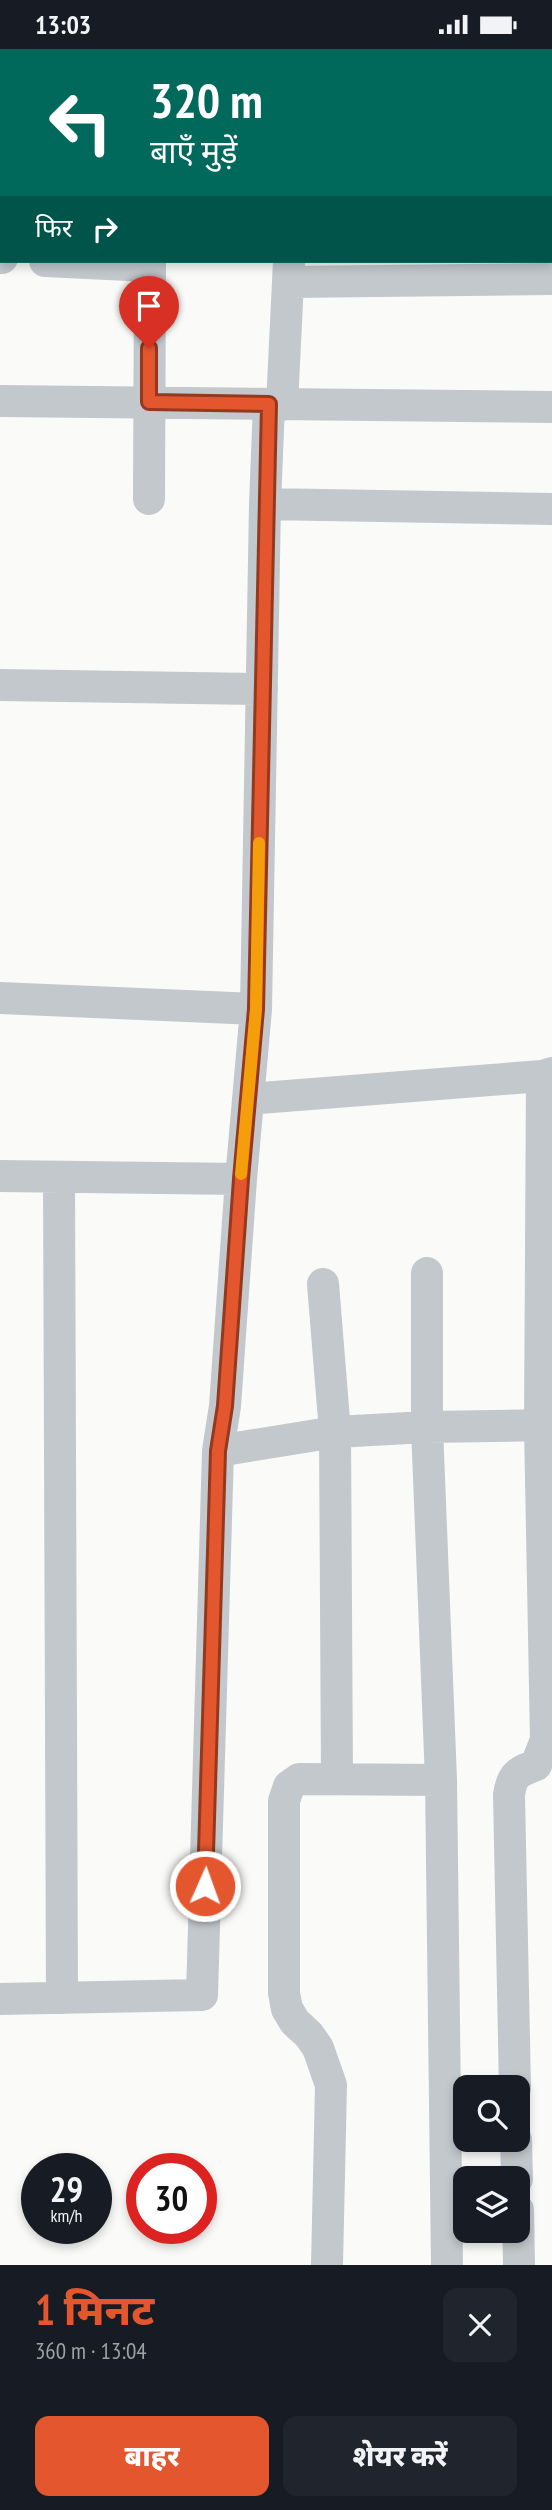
<!DOCTYPE html>
<html lang="hi">
<head>
<meta charset="utf-8">
<style>
	body { margin:0; font-family:"PT Sans Narrow","Noto Sans Devanagari",sans-serif; background:#20242c; color:#f1f3f6; height:100vh; display:flex; flex-direction:column; font-size:26px; white-space:nowrap }
	* { box-sizing:border-box; margin:0 }
	p { font-size:23px; color:#9ea1a6 }
	.icon { flex:none; width:38px; height:38px; fill:none; stroke:currentColor; stroke-width:2; stroke-linecap:round; stroke-linejoin:round }
	.map { position:relative; height:2216px; overflow:hidden }
	.side { display:flex; flex-direction:column; background:#171b24; flex:1 }
	.side>* { flex:none }
	.hud { position:absolute; left:0px; top:0px; width:553px; height:214px; box-shadow:0 4px 10px #0003; background:#00695c; color:#fff; overflow:hidden }
	.buttons { position:absolute; left:453px; top:2026px; display:grid; gap:14px }
	.buttons a { display:grid; place-items:center; width:77px; height:77px; border-radius:14px; background:#171b24; box-shadow:0 4px 10px #0003; font-size:35px }
	.speed { position:absolute; left:21px; top:2104px; display:flex; gap:14px; font-size:35px; font-weight:700; text-align:center }
	.speed>* { display:grid; place-content:center; width:91px; height:91px; border-radius:50%; background:#171b24; box-shadow:0 4px 10px #0003; line-height:1 }
	.speed small { font-size:18px; font-weight:400 }
	.speed .limit { border:10px solid #d22; background:#fff; color:#111 }
	.pin { position:absolute; display:grid; place-items:center; width:60px; height:60px; color:#fff; margin:-72px -30px; border-radius:50% 50% 50% 0; rotate:-45deg; box-shadow:0 0 7px #0007 }
	.pin .icon { rotate:45deg }
	.me { position:absolute; width:77px; margin:-38px; rotate:2deg; stroke-linejoin:round; filter:drop-shadow(0 0 5px #0008) }
	.turn { display:flex; align-items:center; gap:24px; height:147px; padding:0 35px; font-size:32px }
	.turn .icon { width:91px; height:91px; stroke-width:2.5 }
	.turn b { display:block; font-size:49px; line-height:60px }
	.then { display:flex; align-items:center; height:66px; padding:0 35px; background:#0003; gap:14px; font-size:26px }
	.round { display:grid; place-items:center; flex:none; width:74px; height:74px; border-radius:14px; background:#20242c }
	.overview { display:flex; align-items:center; justify-content:space-between; height:119px; padding:0 35px }
	h1 { font-size:42px; font-weight:800; line-height:52px; color:#e4572e }
	.button { display:flex; gap:14px; margin-top:auto; padding:14px 35px }
	.button a { flex:1; height:80px; border-radius:14px; background:#e4572e; color:#fff; font-size:28px; font-weight:800; line-height:80px; text-align:center }
	.button a+a { background:#20242c; color:#f1f3f6 }
	.status { display:flex; justify-content:space-between; align-items:center; height:49px; padding:0 35px; background:#171b24; direction:ltr }
	.status svg { height:19px; fill:currentColor }
	.map>svg:first-child { display:block }
	.lines { fill:none; stroke-linecap:round; stroke-linejoin:round }
	.street { stroke:#c3c8cc; stroke-width:32 }
	.route-casing { stroke:#94391e; stroke-width:18 }
	.route { stroke:#e4572e; stroke-width:12 }
	.slow { stroke:#f59e0b; stroke-width:12 }
</style>
</head>
<body>
<div class="status"><b>13:03</b><svg viewBox="0 0 49 12"><path d="M0 12V9h3v3zM5 12V6h3v6zM10 12V3h3v9zM15 12V0h3v12zM26 1h20v11H26zM47 4h2v5h-2z"/></svg></div>
<div class="map">
<svg width="552" height="2216" viewBox="0 0 552 2216">
	<rect width="100%" height="100%" fill="#fafaf8"/>
	<g class="lines">
		<path class="street" d="M291,0V2
			M37,2L38,0
			M154,2L155,0
			M551,66H552
			M0,96L2,92
			M0,209H2
			M45,212L150,217
			M289,233L552,230
			M0,352L552,358
			M269,355L265,455L552,460
			M282,356L289,212
			M149,450L150,212
			M0,636L262,640
			M0,949L256,960
			M248,1050L542,1027L552,1024
			M0,1127L241,1130
			M59,1128L62,1949
			M427,1224V1378L441,1731L447,2216
			M323,1235L335,1383L337,1729
			M218,1402L335,1383L427,1378L552,1376
			M0,1950L202,1946L218,1402L225,1357L241,1130L256,960L265,455
			M515,2039L509,1746C512,1725 518,1723 536,1716L546,1691L540,1377L542,1027
			M516,2091L517,2130
			M518,2161L519,2216
			M327,2216L331,2036L318,1999L309,1986L295,1973L287,1960L284,1944V1752L289,1737L299,1730L441,1731"/>
	</g>
	<g class="lines">
		<defs>
			<path id="route" d="M149,299V353L269,355L256,960L241,1130L225,1357L218,1402L205,1837"/>
		</defs>
		<use href="#route" class="route-casing"/>
		<use href="#route" class="route"/>
		<path class="slow" d="M241,1125L256,960L259,794"/>
	</g>
</svg>
<div class="buttons">
<a><svg class="icon" aria-label="search" viewBox="0 0 24 24"><circle cx="10" cy="10" r="6"/><path d="M15 15l6 6"/></svg></a>
<a><svg class="icon" aria-label="layers" viewBox="0 0 24 24"><path d="M12 4l9 5-9 5-9-5zM3 14l9 5 9-5"/></svg></a>
</div>
<div class="speed"><div>29<small>km/h</small></div><div class="limit">30</div></div>
<div class="pin" style="left:149px;top:299px;background:#d93025"><svg class="icon" aria-label="arrive" viewBox="0 0 24 24"><path d="M6 21V4h12l-3 4 3 4H6"/></svg></div>
<svg class="me" style="left:205px;top:1837px" viewBox="-20 -20 40 40"><circle r="17" fill="#e4572e" stroke="#fff" stroke-width="3"/><path d="M0-11L8 9 0 5-8 9z" fill="#fff"/></svg>
<div class="hud">
<div class="turn"><svg class="icon" aria-label="left" viewBox="0 0 24 24"><path d="M17 20v-9H6M10 6l-5 5 5 5"/></svg><div><b>320 m</b>बाएँ मुड़ें</div></div>
<div class="then">फिर<svg class="icon" aria-label="right" viewBox="0 0 24 24"><path d="M7 20v-9h11M14 6l5 5-5 5"/></svg></div>
</div>
</div>
<section class="side">
<div class="overview"><div><h1>1 मिनट</h1><p>360 m · 13:04</p></div><a class="round"><svg class="icon" aria-label="close" viewBox="0 0 24 24"><path d="M6 6l12 12M18 6L6 18"/></svg></a></div>
<div class="button"><a>बाहर</a><a>शेयर करें</a></div>
</section>
</body>
</html>
